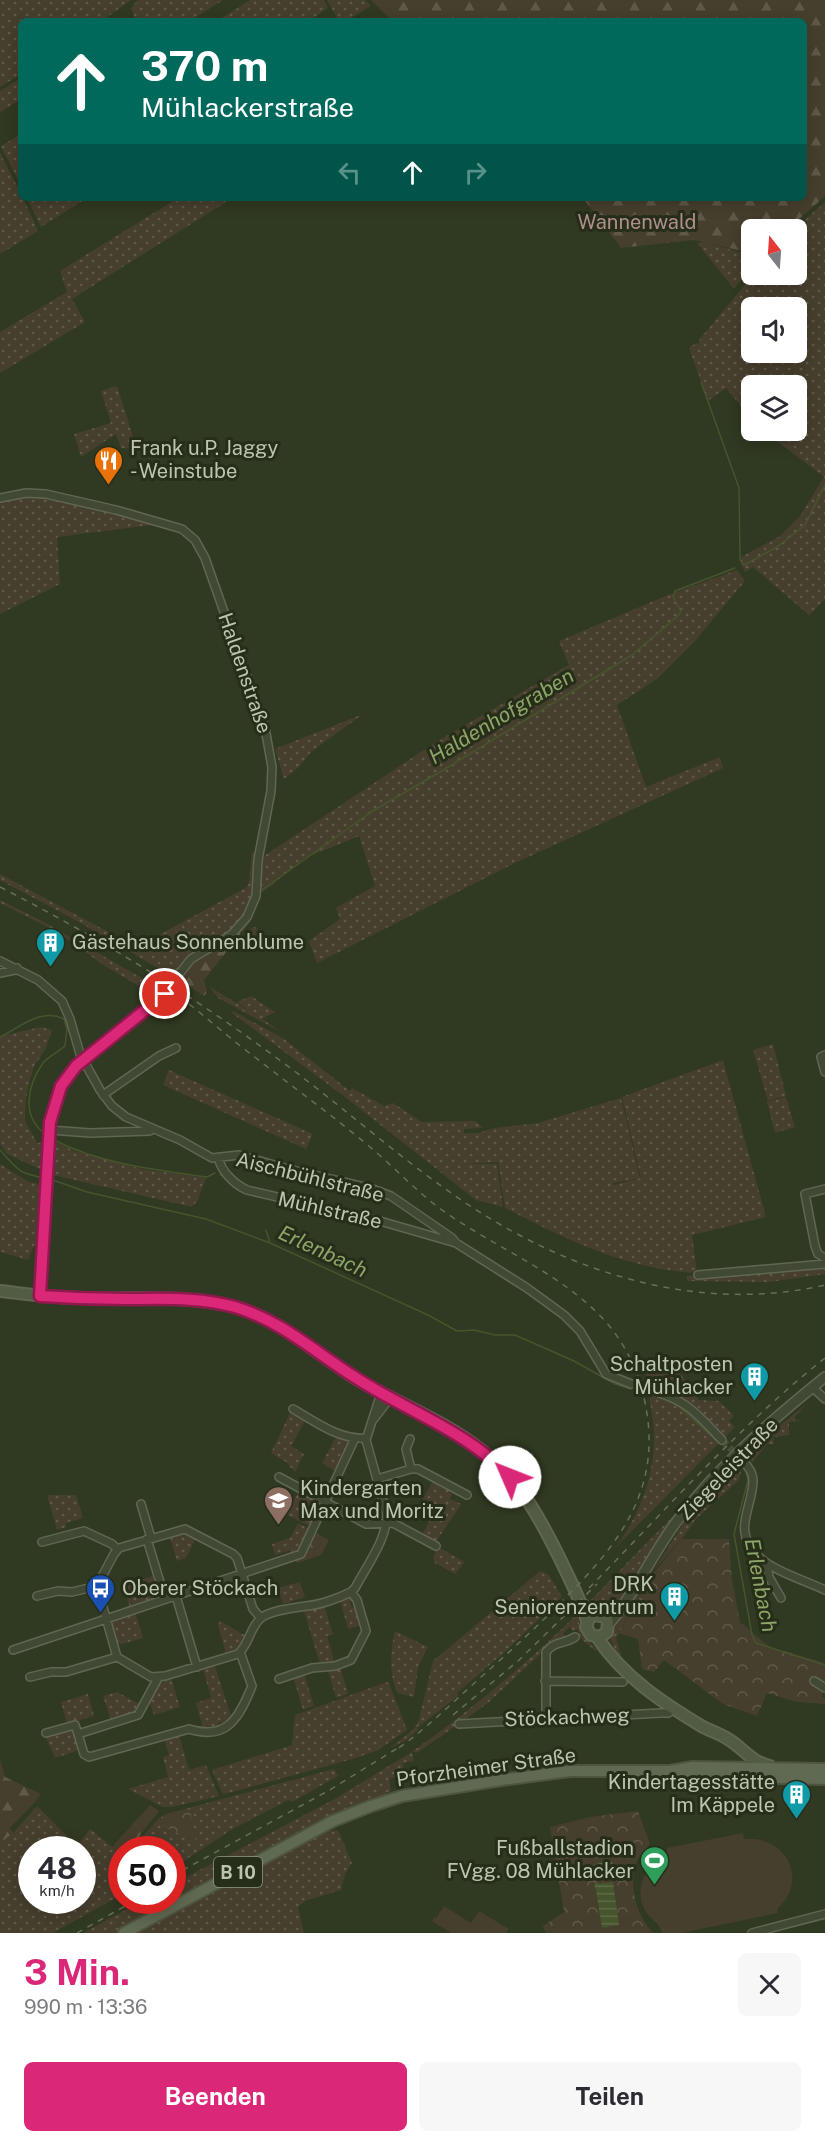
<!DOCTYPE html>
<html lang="de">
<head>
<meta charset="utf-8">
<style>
	body { margin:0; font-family:"Public Sans",sans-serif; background:#f7f7f7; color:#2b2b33; height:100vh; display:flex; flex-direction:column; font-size:22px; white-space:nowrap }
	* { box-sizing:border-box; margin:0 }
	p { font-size:20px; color:#7c7c81 }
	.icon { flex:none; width:33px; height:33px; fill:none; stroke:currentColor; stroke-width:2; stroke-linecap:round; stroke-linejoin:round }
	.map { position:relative; height:1933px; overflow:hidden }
	.details { display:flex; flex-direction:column; background:#fff; flex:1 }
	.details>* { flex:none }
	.top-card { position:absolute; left:18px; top:18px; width:789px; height:183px; border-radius:9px; box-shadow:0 3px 15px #0003; background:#00695c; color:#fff; overflow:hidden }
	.needle { width:39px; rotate:343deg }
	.fabs { position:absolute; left:741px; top:219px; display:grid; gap:12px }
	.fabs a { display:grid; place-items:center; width:66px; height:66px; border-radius:9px; background:#fff; box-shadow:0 3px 15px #0003; font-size:30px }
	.speed { position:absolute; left:18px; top:1836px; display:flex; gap:12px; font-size:30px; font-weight:700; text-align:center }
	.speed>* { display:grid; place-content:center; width:78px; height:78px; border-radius:50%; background:#fff; box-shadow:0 3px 15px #0003; line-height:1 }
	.speed small { font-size:15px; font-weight:400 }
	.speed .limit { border:9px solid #d22; background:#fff; color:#111 }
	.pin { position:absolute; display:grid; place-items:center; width:51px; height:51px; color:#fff; margin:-26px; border:3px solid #fff; border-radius:50%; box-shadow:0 2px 6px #0007 }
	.me { position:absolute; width:66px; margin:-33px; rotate:314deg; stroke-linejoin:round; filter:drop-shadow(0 0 4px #0008) }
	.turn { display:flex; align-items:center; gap:21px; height:126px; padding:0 24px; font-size:27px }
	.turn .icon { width:78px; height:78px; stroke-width:2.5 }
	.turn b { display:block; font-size:42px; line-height:51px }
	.lanes { display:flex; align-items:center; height:57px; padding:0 24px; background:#0003; justify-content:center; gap:30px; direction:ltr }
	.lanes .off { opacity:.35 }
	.round { display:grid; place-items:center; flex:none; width:63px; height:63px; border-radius:9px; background:#f7f7f7 }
	.overview { display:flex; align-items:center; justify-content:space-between; height:102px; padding:0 24px }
	h1 { font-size:36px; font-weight:700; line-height:45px; color:#db2777 }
	.action { display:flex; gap:12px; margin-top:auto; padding:12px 24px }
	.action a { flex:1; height:69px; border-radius:9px; background:#db2777; color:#fff; font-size:24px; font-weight:700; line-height:69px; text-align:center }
	.action a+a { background:#f7f7f7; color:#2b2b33 }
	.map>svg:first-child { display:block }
	.grass { fill:url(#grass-dots); fill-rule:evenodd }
	.forest { fill:url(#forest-firs) }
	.park { fill:url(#park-crowns) }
	.pitch { fill:#473f2d }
	.water { fill:url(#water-rules) }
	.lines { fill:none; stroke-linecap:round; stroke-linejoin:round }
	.stream { stroke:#45552c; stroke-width:1.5 }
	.minor-tunnel { stroke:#454e36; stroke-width:7; stroke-dasharray:7 3.5; stroke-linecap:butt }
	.minor-casing { stroke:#5f6752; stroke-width:10 }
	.tertiary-casing { stroke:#5f6752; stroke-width:12 }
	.secondary-casing { stroke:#5f6752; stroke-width:14 }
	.primary-casing { stroke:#4d5541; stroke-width:14 }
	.minor { stroke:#414935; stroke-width:7 }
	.tertiary { stroke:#414935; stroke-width:9 }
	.secondary { stroke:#515c43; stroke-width:10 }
	.primary { stroke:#606952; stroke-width:10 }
	.rail { stroke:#667056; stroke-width:1.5; stroke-dasharray:6 6; stroke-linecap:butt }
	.route-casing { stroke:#8e194d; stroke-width:15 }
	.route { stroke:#db2777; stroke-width:10 }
	.labels { text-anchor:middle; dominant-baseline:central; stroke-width:6; stroke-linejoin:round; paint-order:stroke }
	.shield { fill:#262e1a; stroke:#8f9882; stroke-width:1.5 }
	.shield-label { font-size:18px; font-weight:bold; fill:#bcc5af }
	.park-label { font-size:20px; fill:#b08e8d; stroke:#262e1a }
	.poi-label { font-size:20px; fill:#bcc5af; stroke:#262e1a; text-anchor:start }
	.street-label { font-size:20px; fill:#bcc5af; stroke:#262e1a }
	.water-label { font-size:21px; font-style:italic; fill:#8ea568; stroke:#262e1a }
</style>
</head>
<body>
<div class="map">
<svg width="825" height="1933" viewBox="0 0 825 1933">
	<defs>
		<pattern id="grass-dots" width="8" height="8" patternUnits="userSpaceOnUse" patternTransform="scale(1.5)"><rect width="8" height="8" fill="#473f2d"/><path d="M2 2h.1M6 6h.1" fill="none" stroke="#605949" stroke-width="1.8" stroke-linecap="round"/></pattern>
		<pattern id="forest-firs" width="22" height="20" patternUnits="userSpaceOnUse" patternTransform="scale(1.5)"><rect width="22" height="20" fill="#473f2d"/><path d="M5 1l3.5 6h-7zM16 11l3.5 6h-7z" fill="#605949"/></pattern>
		<pattern id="park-crowns" width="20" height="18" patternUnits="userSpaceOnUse" patternTransform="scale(1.5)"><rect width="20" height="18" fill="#473f2d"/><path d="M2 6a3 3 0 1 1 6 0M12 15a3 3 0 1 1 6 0" fill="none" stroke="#605949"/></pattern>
		<pattern id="water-rules" width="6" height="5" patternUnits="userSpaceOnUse" patternTransform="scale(1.5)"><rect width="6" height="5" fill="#45552c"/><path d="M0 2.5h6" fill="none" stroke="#5e6c48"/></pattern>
	</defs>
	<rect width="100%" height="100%" fill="#303921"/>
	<path class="grass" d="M0,0H131L102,21H21V74L0,87Z
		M138,0H223L190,21H136L131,8Z
		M250,0H324L328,8L309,21H217Z
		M327,0H365L371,6L346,21H339Z
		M21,78V99L0,112V91Z
		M21,134V186L1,146Z
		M0,153L21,194V198H23L38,231L0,254Z
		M27,198H87L41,227Z
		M178,198H224L226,202L72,299L85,322L0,373V332L67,292L60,271Z
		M825,202V599L809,615L753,567L745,572L741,564V557L780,536L800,516L824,477L764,431L796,430V386H752L751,418L726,388L708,401L689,348L696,343L699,344V340L753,275L796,274L795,229ZM752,308H796V352H752Z
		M703,242L751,255V268L734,289L698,244Z
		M117,386L137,449L121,448L116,434L81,457L74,434L111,423L101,391Z
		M35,495L64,500L160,524L57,537L60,584L0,614V502Z
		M737,570L745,581L695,641L657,679L617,705L646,787L720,757L723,768L515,863L317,963L309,941L340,919L336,908L375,886L359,836L305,858L263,892L258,893L261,858L436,742L569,665L559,641L668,595Z
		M363,714L311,752L299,767L284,779L275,749Z
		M252,852H255C254,869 256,891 250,908C240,934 209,941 189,957C183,961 178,969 174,975L168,974L81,923L0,880V874L138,948L154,936L159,935L247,887L249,882Z
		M0,900L42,921L159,988L156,996L105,966L56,931L0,903Z
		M255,927L259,931L263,945L249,950L233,948L248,930Z
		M210,987L251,1012L237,1002L251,996L275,1012L262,1019L283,1033L218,998Z
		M233,1011L284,1039L350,1091L352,1088L384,1106L393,1103L422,1122L475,1121L483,1128L464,1129V1133H478L494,1128L538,1123L621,1098L640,1178L613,1183V1185L641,1178L622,1097L723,1060L766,1217L692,1235L697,1273C628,1270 565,1239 505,1208L498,1162L464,1164H497L503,1207L476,1200L345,1097L232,1013Z
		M41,1027L52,1030L46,1048L35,1065L30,1079L26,1098L25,1121L37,1143L54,1141L74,1151L142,1169L206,1178L198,1200L192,1207L53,1175L7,1154L0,1144V1036Z
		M773,1044L786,1096L768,1101L753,1050Z
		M169,1070L313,1134L306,1149L163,1085Z
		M786,1097L795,1127L775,1133L767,1102Z
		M0,1164L29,1182L44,1185L40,1242L34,1246L28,1260L0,1252Z
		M825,1266V1274L769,1282L687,1281V1276Z
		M664,1357L683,1377L699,1400L719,1401L734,1416L729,1421L735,1427L615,1548C642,1512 658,1468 653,1421C650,1401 646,1382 645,1361Z
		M808,1403L794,1418L795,1420L803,1421L789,1422V1435L773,1437L774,1444H767L753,1461L743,1459L763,1439Z
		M290,1413L305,1421L291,1446L304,1454L295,1472L286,1462L271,1453Z
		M336,1437L351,1443L337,1472L322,1463Z
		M738,1464L741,1472L739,1480L696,1519L682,1539L653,1571L683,1524L710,1492Z
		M434,1479L451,1488L449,1492L452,1494L450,1499L461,1504C453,1518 444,1528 436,1543L422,1535L432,1516L418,1508Z
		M299,1491L322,1503L311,1527L286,1514Z
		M47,1495H76L83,1518L66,1523V1527L57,1530Z
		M686,1503L663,1534L619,1603L606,1612L599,1611L587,1604Z
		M298,1523L309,1529L299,1552L293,1554L291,1550L275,1555L272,1544L291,1537Z
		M181,1534H188L196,1538L186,1558L177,1561L170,1537Z
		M438,1547L465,1562L455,1574L435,1563L433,1557Z
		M540,1571L549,1575L562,1597L508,1649L457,1693L458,1696L417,1728L418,1730L406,1740L390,1748L413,1730L418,1723L433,1661Z
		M651,1574L616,1638L622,1660L620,1661L611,1640L613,1630L646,1577Z
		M156,1575V1577L152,1579L155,1587L159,1586L162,1597L130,1608L123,1585Z
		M300,1582L305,1597L283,1604L278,1588Z
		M348,1598L354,1600L350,1602L352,1608L356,1607L362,1625L348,1629L340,1601Z
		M324,1605L333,1634L327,1636L335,1664L326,1666L325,1662L320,1664L304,1611Z
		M135,1612L143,1638L118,1645L110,1620Z
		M578,1613L580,1632L597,1650L596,1651L581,1639L577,1629L573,1631L570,1627L563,1633L567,1638L551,1644L488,1703L417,1753L413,1751C472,1709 527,1664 578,1613Z
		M220,1621L246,1636C240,1646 238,1650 226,1654L218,1625Z
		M395,1631L428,1647L418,1667L414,1697L397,1693C389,1673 390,1652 395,1631Z
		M215,1666L232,1719L225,1725L223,1722L218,1723L219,1727L211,1730L209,1726L203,1728L196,1703L211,1698L203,1669Z
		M340,1667L348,1694L336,1698L328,1671Z
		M304,1673L314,1706L303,1710L293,1676Z
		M171,1678L180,1707L154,1715L149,1701L160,1683Z
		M387,1682L389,1683L407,1730L378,1750L356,1758L225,1794L222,1793L212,1770L292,1745L295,1715Z
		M117,1692L141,1705L134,1714L111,1721L103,1696Z
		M88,1694L94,1716L67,1724L61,1702Z
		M74,1727L80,1750L55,1758L45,1736Z
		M179,1735L189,1770L206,1765L219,1796L172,1807H163L128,1789L168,1777L163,1757L169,1755L164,1739Z
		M412,1752L414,1761L403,1763L404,1775L389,1779L391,1791L386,1793L387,1795L352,1808L116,1933H83L142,1901L172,1900L173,1884L333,1800Z
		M334,1769L338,1776L292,1802L288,1800L231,1830L173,1868L172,1850H130L159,1818L166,1814Z
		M37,1806L77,1846L90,1829L121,1854V1895L53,1933H0V1843L13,1833ZM32,1850H82V1900H32Z
		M338,1830L352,1863L345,1874L341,1890L305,1901L298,1907L304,1933H131L320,1832Z"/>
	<path class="forest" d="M371,0H825V196L788,229L752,230L751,253L694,240L621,248L583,198H804V21H392Z
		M248,919L251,921L204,980L207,992L204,996L178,979L197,957Z
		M0,1759L5,1777L41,1794L35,1802L10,1828L13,1833L0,1843Z
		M150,1805L159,1811L138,1838L126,1849L122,1850L121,1854L112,1847Z"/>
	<path class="park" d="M314,1532L329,1540L321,1555L297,1563L296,1559Z
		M682,1539H729L732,1580L740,1622L770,1647L825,1663V1683L822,1697L825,1698V1704L797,1702L767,1693L757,1716L723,1704L664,1660L654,1672L642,1669L638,1639L619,1633L652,1575Z
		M190,1809L196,1842L161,1825L160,1818L166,1814Z
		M638,1811L650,1844C646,1849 641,1854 638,1859C627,1881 636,1917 654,1933H546L543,1926L564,1912L550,1827L590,1817Z"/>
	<path class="pitch" d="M743,1833L744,1839C786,1835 810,1880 777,1909L778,1913L681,1933H662C660,1923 650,1919 645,1910C633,1888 646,1865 667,1855V1848Z
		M444,1906L471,1923L479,1911L509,1929L506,1933H451L432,1921L434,1917L436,1918Z"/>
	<path class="water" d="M608,1860L612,1862L616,1876L591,1880L586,1868Z
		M613,1882L619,1925L602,1928L596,1890L594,1884Z"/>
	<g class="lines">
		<path class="stream" d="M701,382L739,488L740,560L744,565L777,547L805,525L825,485
			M262,890L371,812L440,772L632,655L679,615L681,611L673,597L675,591L735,568
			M0,1037C19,1028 41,1007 64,1019L67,1029L65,1046C58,1052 49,1056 43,1063C27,1086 21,1116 45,1134
			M54,1140C101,1164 155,1170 207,1177L215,1173
			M0,1150C18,1170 17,1173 45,1178
			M220,1174L230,1183
			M50,1179L87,1192L206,1219L270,1243L428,1315L457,1331L474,1330L495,1335H515L574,1361L615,1384L631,1389
			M266,1230L270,1243
			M660,1398L677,1405L719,1443
			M741,1464L746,1471L748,1480L734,1534L752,1635L756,1643L825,1665"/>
		<path class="minor-tunnel" d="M165,994L176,978
			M631,1384L653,1391
			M722,1440L738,1456"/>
		<defs>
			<path id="minor" d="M0,498L26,493L46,494L116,510L182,529L195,540L205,558L265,728L272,767L271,791L258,860L256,896L247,917L231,935L191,959L176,978
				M0,961L38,980L62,1001L70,1019L80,1054L100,1090L112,1106L126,1117L180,1140L212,1158L239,1155L288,1169L370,1188L391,1196L452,1238L456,1243
				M0,973L15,970L17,968
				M825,1055L821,1057L825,1072
				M103,1095L159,1056L176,1048
				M50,1130L90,1133L150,1131L151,1129
				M218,1158C222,1172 234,1184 247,1190L373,1219L456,1243L527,1288L564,1315L580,1331L606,1374L631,1384
				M825,1189L805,1194L815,1246L818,1254L825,1258
				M698,1275L825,1264
				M40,1296L50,1122L61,1086L76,1066L165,994
				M812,1387L825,1399
				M653,1391C687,1400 698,1415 722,1440
				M293,1409C316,1422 339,1440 366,1438
				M373,1420L390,1398
				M410,1439L406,1449L411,1469
				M742,1460C747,1465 753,1472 753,1480C753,1508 731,1530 758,1556C775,1572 804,1580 825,1590
				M279,1477L366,1524L393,1523L436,1546
				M377,1479L411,1469H418L467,1495
				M141,1504L151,1538
				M147,1539L165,1599
				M42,1542L84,1531L112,1544L117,1549
				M767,1563L769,1577L781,1598
				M37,1596L58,1591L72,1592L97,1586
				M176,1596L197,1667
				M261,1618L253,1609L237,1558L233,1554L185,1529L119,1548L114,1554L97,1586L117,1657L151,1677L165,1676L238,1654C249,1645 250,1627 261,1618C270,1610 295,1608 306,1606C320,1605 339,1598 351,1592L355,1588C366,1567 390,1535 386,1512L366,1440L381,1393
				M13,1650L301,1554L355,1438
				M30,1677L51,1672H66L117,1657
				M158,1678L138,1715L78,1734L84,1754L89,1757L189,1729C227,1741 239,1718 252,1686L240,1652
				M279,1679L312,1668L335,1666L351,1660L366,1631L357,1600L351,1592
				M545,1681L623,1682
				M814,1681L825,1688
				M546,1718V1652C556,1640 563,1645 575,1637
				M459,1724L661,1713H668L674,1709
				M46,1733L75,1725L78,1734
				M752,1933L825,1914"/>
			<path id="tertiary" d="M608,1625C635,1594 652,1554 677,1521C718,1466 772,1420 825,1377"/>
			<path id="secondary" d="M0,1291C27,1294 54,1298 81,1298C132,1300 184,1294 235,1307C280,1319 316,1354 355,1378C396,1403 443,1420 481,1450C520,1480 541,1520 562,1563C571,1582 581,1601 587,1621
				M583,1605L595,1615L605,1617L608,1622L607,1632L600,1637L591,1635L586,1627L589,1618L595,1615
				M597,1637C622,1676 663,1703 703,1727C711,1731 720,1734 728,1739C743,1748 751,1762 770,1766"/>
			<path id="primary" d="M679,1772L738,1777L825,1779
				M124,1933L333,1821L371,1806L402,1796L501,1780L570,1771H670L693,1767L825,1769"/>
		</defs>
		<use href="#minor" class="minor-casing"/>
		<use href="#tertiary" class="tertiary-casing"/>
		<use href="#secondary" class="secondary-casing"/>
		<use href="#primary" class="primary-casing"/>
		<use href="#minor" class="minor"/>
		<use href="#tertiary" class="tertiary"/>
		<use href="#secondary" class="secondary"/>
		<use href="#primary" class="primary"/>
		<path class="rail" d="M0,887C96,936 187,992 274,1056C335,1100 392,1152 454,1195C561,1270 694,1315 825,1285
			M189,1004C212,1022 233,1041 256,1058C294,1088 333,1116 370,1147C393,1166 414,1189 438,1207C492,1247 560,1271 606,1322C627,1346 641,1377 646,1408C661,1488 620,1543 567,1596C542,1622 516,1646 489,1670C458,1697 430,1726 396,1750
			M589,1588C666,1510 739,1426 825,1358
			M453,1715L518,1661L597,1584
			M172,1876L328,1791L401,1746
			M77,1933L136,1900"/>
	</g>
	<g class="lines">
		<defs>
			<path id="route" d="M165,994L76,1066L61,1086L50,1122L40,1296C69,1298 97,1299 126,1299C163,1299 200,1297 235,1307C280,1320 315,1352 353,1376C406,1411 466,1430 510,1477"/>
		</defs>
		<use href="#route" class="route-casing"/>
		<use href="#route" class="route"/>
	</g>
	<defs>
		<symbol id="restaurant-pin" viewBox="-11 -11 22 30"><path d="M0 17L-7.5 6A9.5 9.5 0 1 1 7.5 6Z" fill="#e8710a" stroke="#262e1a"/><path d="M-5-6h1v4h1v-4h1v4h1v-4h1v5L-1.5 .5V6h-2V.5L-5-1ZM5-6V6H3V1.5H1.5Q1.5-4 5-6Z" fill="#fff"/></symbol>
		<symbol id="building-pin" viewBox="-11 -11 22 30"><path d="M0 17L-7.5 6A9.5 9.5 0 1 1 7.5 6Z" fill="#0f9aa8" stroke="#262e1a"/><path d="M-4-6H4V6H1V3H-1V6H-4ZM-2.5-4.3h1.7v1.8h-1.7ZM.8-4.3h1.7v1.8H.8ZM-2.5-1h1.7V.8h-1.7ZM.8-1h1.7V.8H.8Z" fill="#fff"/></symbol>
		<symbol id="school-pin" viewBox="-11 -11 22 30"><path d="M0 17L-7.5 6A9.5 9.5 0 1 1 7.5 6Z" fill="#8d6e63" stroke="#262e1a"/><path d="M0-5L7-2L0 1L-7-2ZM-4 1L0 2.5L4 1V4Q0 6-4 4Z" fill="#fff"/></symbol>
		<symbol id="bus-pin" viewBox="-11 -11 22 30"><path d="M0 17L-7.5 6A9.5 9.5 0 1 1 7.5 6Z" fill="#1a4fb4" stroke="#262e1a"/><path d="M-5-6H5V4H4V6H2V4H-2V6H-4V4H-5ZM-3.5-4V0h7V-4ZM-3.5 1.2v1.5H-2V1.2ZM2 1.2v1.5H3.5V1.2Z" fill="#fff"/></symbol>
		<symbol id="stadium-pin" viewBox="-11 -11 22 30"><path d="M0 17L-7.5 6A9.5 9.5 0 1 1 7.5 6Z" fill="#2e9e5b" stroke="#262e1a"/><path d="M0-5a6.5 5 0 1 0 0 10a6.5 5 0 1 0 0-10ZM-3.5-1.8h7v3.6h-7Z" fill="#fff"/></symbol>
	</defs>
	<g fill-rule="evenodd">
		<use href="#restaurant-pin" x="92" y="444" width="33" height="45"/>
		<use href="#building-pin" x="34" y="926" width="33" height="45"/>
		<use href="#building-pin" x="738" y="1360" width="33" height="45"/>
		<use href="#school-pin" x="262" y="1484" width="33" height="45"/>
		<use href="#bus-pin" x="84" y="1572" width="33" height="45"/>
		<use href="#building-pin" x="658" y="1580" width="33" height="45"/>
		<use href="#building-pin" x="780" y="1778" width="33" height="45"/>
		<use href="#stadium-pin" x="638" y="1844" width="33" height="45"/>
	</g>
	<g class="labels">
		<rect class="shield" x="214" y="1857" width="48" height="30" rx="4.5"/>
		<g class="shield-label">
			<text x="238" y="1872">B 10</text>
		</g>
		<g class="park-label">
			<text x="637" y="222">Wannenwald</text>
		</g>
		<g class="poi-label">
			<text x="130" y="448">Frank u.P. Jaggy<tspan x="130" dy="23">- Weinstube</tspan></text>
			<text x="72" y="942">Gästehaus Sonnenblume</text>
			<text x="733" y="1364" text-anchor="end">Schaltposten<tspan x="733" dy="23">Mühlacker</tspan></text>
			<text x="300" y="1488">Kindergarten<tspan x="300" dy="23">Max und Moritz</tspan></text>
			<text x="654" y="1584" text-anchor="end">DRK<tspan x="654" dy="23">Seniorenzentrum</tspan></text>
			<text x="122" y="1588">Oberer Stöckach</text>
			<text x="775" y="1782" text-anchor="end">Kindertagesstätte<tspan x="775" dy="23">Im Käppele</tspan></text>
			<text x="634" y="1848" text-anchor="end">Fußballstadion<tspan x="634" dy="23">FVgg. 08 Mühlacker</tspan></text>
		</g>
		<g class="street-label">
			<text transform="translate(245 673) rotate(71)">Haldenstraße</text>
			<text transform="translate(310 1177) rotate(14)">Aischbühlstraße</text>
			<text transform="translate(330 1210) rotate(13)">Mühlstraße</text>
			<text transform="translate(728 1469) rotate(-46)">Ziegeleistraße</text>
			<text transform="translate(567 1717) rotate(-2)">Stöckachweg</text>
			<text transform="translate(486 1767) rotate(-8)">Pforzheimer Straße</text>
		</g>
		<g class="water-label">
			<text transform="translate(501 716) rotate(-31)">Haldenhofgraben</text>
			<text transform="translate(323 1251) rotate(25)">Erlenbach</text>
			<text transform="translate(761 1585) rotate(79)">Erlenbach</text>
		</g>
	</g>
</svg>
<div class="fabs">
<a><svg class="needle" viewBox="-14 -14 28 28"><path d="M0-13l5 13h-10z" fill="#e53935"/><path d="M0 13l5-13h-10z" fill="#7c7c81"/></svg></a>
<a><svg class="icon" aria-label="sound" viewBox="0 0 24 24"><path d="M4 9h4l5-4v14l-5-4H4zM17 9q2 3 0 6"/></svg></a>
<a><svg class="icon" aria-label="layers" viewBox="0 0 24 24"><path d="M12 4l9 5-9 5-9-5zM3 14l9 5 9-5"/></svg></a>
</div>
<div class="speed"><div>48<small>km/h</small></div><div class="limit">50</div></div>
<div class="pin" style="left:165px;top:994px;background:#d93025"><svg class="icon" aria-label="arrive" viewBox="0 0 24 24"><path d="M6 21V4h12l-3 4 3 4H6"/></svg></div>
<svg class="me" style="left:510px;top:1477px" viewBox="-20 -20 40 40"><circle r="19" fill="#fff"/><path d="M0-13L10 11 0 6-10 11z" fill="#db2777"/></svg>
<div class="top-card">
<div class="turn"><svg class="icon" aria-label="ahead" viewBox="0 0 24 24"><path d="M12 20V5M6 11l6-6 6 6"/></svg><div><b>370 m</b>Mühlackerstraße</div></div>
<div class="lanes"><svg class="icon off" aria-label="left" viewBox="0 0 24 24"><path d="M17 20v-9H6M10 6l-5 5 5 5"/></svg><svg class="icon" aria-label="ahead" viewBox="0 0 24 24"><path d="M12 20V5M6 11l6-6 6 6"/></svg><svg class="icon off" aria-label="right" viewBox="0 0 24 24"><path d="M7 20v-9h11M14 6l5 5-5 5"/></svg></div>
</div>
</div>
<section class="details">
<div class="overview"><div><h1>3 Min.</h1><p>990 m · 13:36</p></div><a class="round"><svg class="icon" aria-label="close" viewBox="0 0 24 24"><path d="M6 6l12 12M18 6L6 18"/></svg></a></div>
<div class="action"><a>Beenden</a><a>Teilen</a></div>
</section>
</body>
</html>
